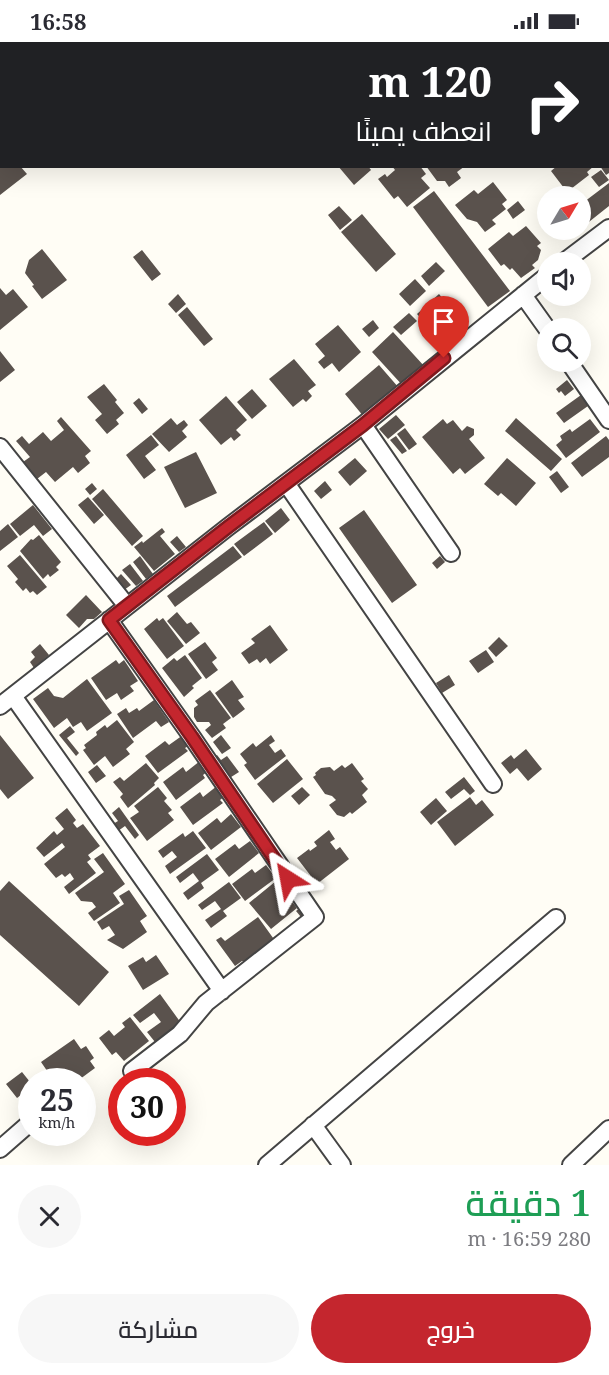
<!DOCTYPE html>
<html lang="ar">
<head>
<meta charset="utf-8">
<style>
	body { margin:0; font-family:"Noto Serif",Cairo,serif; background:#f7f7f7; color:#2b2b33; direction:rtl; height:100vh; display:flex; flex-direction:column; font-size:22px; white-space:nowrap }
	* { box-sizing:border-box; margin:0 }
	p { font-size:20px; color:#7c7c81 }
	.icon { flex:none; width:33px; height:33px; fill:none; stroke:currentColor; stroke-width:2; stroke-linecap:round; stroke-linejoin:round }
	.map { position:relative; height:1123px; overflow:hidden; direction:ltr }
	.details { display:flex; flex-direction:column; background:#fff; flex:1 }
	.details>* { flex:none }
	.hud { position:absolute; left:0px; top:0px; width:609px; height:126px; box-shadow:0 6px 24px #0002; direction:rtl; background:#202124; color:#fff; overflow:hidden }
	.needle { width:39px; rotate:52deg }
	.tools { position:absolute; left:537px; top:144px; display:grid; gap:12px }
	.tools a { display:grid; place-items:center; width:54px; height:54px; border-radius:50%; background:#fff; box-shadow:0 6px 24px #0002; font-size:30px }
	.speed { position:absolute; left:18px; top:1026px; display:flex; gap:12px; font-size:30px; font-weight:700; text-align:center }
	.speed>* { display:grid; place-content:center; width:78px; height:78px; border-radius:50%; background:#fff; box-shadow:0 6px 24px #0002; line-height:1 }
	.speed small { font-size:15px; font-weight:400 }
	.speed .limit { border:9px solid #d22; background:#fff; color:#111 }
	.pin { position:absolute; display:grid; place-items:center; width:51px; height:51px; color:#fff; margin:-62px -26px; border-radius:50% 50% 50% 0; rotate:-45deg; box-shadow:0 0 6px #0007 }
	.pin .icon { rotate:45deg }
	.me { position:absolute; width:66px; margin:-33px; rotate:326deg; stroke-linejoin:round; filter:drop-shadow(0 0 4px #0008) }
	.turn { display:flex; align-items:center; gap:21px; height:126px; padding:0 18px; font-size:27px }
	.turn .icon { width:78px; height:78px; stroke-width:2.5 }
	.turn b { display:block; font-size:42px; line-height:51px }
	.round { display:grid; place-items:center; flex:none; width:63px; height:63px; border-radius:32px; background:#f7f7f7 }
	.head { display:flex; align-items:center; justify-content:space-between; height:102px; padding:0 18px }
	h1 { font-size:36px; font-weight:600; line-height:45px; color:#1e9e55 }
	.button { display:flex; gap:12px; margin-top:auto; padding:12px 18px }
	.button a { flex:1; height:69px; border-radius:36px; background:#c4262e; color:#fff; font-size:24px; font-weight:600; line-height:69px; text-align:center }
	.button a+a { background:#f7f7f7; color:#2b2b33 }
	.status { display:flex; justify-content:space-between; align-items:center; height:42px; padding:0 30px; background:#fff; direction:ltr }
	.status svg { height:16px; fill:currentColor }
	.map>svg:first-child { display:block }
	.building { fill:#5a524d }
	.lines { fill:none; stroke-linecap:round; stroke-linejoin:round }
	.street-casing { stroke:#444; stroke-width:20 }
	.street { stroke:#fff; stroke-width:16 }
	.route-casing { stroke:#7f191e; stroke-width:15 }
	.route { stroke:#c4262e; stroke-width:10 }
</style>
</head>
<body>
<div class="status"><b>16:58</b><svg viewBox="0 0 49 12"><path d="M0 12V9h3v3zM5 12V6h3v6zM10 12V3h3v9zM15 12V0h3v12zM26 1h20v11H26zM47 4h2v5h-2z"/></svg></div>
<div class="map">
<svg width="609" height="1123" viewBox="0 0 609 1123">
	<rect width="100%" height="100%" fill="#fffdf5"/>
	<path class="building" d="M0,124H20L27,132L0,153Z
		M338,124H368L371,128L354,143Z
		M392,124H420L426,132L421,136L430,146L407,165L398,154L394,157L378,137L385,132L387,135L395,128Z
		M426,124H465L457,130L461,136L449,145L445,139H437Z
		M557,124H594L587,130L589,133L567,150L551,129Z
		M600,124H609V131L606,133Z
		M601,128L609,138L599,145L591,135Z
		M493,140L507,158L502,162L506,167L492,178L496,182L485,190L477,180L467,177L455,163L474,148L478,152Z
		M609,141V164L580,187V163Z
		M434,149L510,249L488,265L413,165Z
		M518,159L525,168L513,177L507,168Z
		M339,164L352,178L340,188L328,173Z
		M362,172L396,212L376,230L341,190Z
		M526,184L541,201L537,204L541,208L538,218L532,223L535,226L521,236L512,226L510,228L504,222L501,224L488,207L509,190L513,194Z
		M42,207L67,238L42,257L32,244L34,243L25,231L29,218Z
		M142,208L161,232L152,239L133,215Z
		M436,220L445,229L429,244L421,234Z
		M415,237L426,249L410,264L399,252Z
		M0,246L6,253L13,247L28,265L0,288Z
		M178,252L186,262L176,271L168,262Z
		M439,252L457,274L447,283L441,276L425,281L417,272Z
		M187,265L213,297L204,304L178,273Z
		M409,271L417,279L401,293L393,285Z
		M373,278L379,286L369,295L362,287Z
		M442,280L459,300L444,312L424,288L429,283Z
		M338,283L361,310L339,330L332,321L324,327L318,320L325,314L315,302Z
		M393,290L425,325L404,345L372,310Z
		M0,309L15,328L0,340Z
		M294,317L316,343L308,349L312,354L306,360L303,357L293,365L269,337Z
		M379,323L399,346L364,375L345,352Z
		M567,338L574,347L565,354L561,349L559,351L556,347Z
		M104,342L117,358L115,360L124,371L116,378L119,382L107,392L95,378L102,372L87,355Z
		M252,347L267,364L252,377L237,360Z
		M581,353L588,364L564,381L556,371Z
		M226,354L247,378L236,388L241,393L234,399L231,395L221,403L199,378Z
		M139,356L148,367L142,372L133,361Z
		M396,373L405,383L388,397L379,387Z
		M61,375L91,409L85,414L90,421L78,431L73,425L55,440L46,430L37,437L23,420L30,415L16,399L22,394L29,402L43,390L51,399L64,388L57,379Z
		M171,376L177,383L184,378L188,383L182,389L187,395L169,410L152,392Z
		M516,376L562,417L551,429L505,389Z
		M443,377L447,382L453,378L462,389L467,384L474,387V393L469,397L485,416L465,432L460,426L453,432L422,395Z
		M590,377L600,390L566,416L556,403L562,398L560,394L570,387L572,390Z
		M405,386L417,402L409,408L397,392Z
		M151,393L159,403L145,414L156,428L144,437L126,413Z
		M396,394L407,409L402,412L390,398Z
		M606,394L609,398V415L582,435L571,421Z
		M196,410L217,451L185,466L164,425Z
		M355,416L367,429L350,444L338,430Z
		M507,416L536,441L516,464L501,451L498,454L484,442Z
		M557,429L569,445L561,451L549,435Z
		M325,439L332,448L321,457L314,449Z
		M92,441L97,447L90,453L85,447Z
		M103,447L143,494L132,504L92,457Z
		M88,455L104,473L94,482L78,463Z
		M33,463L52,487L43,494L34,483L20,494L10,482Z
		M281,466L290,478L275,491L265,479Z
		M364,468L417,543L392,561L339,486Z
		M264,480L273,492L244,514L234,502Z
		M8,482L18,495L0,509V489Z
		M162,486L165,490L160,494L175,512L154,529L134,505L142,499L143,501Z
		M39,493L61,520L56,525L59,528L50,535L48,532L43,537L20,509L31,497L33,498Z
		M177,494L186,505L179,510L170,500Z
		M233,504L242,515L175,565L167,554Z
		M20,513L47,545L37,553L33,549L30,551L26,546L23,549L15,540L18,537L7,524Z
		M140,514L153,532L146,537L133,520Z
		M440,514L445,520L437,527L432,521Z
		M130,522L143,539L136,544L122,528Z
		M121,532L131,543L124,548L115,538Z
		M86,553L102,570L94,577H87L79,586L66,573Z
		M177,570L187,582L191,580L200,591L186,602L167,579Z
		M157,576L159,579L163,576L184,604L167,617L144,587Z
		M270,583L288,608L270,622L266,616L260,621L257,617L249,622L241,611L255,601L251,597Z
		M499,595L508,604L496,615L488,606Z
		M205,600L217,616L212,620L218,628L206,637L188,612Z
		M40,602L49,613L34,626L30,620L35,615L31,610Z
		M486,608L494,620L478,631L469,619Z
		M185,613L202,636L192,644L194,646L184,655L162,626L174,616L177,619Z
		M116,618L119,622L124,618L138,639L130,644L134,649L121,658L117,651L106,658L91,636Z
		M449,633L455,643L442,651L436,641Z
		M87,637L112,671L87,689L81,680L73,685L67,676L54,686L33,657L48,646L54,654L63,656Z
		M232,638L244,655L238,658L245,667L233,676L215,651Z
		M210,648L231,676L223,682L226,686L212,696L205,688L211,683L209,680H197L194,675V666L198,663L195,659Z
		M154,658L169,680L161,685L156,679L133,696L117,672L126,666L129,671L137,666L139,669Z
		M117,678L134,700L126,707L130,712L113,725L105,714L94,723L83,708L86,706L84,703L97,693L96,690L105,683L107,686Z
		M70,684L75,690L67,696L79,711L76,714L59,693Z
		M0,693L34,736L8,757L0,747Z
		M183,693L190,703L185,706L188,709L158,731L145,714L165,699L169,703Z
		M221,693L231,706L222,712L213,700Z
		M271,693L275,699L269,703L275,711L281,707L286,714L255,738L244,723L247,721L240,712L253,701L256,705Z
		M526,707L542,727L528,739L517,726L510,732L501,721L511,713L514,717Z
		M217,713L221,718L227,714L239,730L228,737L212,716Z
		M287,717L303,737L273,761L257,742Z
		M200,719L208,729L203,733L205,736L176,758L163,740L183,725L186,730Z
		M146,721L159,736L154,741L155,743L128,766L120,755L123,752L113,740L120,735L124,739Z
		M352,721L364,737L361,739L368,747L362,753L367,760L352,772L350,770L344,775L337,773L329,763L336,758L332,754L325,752L313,735L316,733L315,731L321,726L330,725L334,729L342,723L345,726Z
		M97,723L106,734L96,741L88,730Z
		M464,735L475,749L470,753L464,747L451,757L445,750Z
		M217,744L225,754L220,758L223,761L193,783L180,765L200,750L203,755Z
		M158,745L167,756L164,759L172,768L168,771L174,778L147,799L130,776L139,770L134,764Z
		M302,745L310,753L299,763L291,754Z
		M470,755L476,763L482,758L494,773L455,804L437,780Z
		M436,756L447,769L431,783L420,770Z
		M119,765L139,793L135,797L125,784L118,789L113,782L118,779L112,771Z
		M67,766L76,778L73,781L77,786L83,782L100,804L88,813L91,817L87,820L96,831L69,852L64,845L74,837L70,831L65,835L62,832L56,836L44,822L65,805L62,801L44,815L36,806L54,789L57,793L64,787L55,776Z
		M231,772L241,785L211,808L198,791L217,776L221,781Z
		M329,788L335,797L330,800L336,808L340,805L349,817L317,842L297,816L309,807L310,809L317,804L314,800Z
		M193,789L206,806L170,832L165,824L177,815L172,809L163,816L158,809L183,791L185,795Z
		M250,799L259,811L229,835L215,817L235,802L239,807Z
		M103,811L125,842L113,851L120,861L94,879L88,871L96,865L92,860L81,859L75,851L104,830L94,817Z
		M207,812L219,828L201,841L204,846L188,858L183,851L199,839L193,831L180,841L176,835Z
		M266,823L276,836L245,859L232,842L252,827L255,831Z
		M9,839L109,930L79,964L0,893V849Z
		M276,839L297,866L271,887L249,861Z
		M229,840L241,856L223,869L227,874L211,886L205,878L221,867L215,859L202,868L198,863Z
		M129,848L147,874L140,879L147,890L123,907L107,898L115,893L109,884L102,888L97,880L124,862L119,854Z
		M302,864L311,875L305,880L296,869Z
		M258,875L276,900L248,920L242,919L235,924L216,898L221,895L225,899Z
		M156,913L169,932L143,948L128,924L143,915L146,920Z
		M160,952L181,981L155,1000L147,990L161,980L154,971L140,981L133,973Z
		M130,975L149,999L124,1019L116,1010L112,1013L99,996L109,988L114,994L125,985L122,981Z
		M74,997L81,1007L86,1004L94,1016L90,1019L95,1026L76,1040H70L65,1032L54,1039L41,1020Z
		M22,1030L30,1040L37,1035L40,1040H32V1062L29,1064L21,1053L17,1056L6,1042Z"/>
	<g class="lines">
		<defs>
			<path id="street" d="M262,0L263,2
				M0,67L2,66
				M564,220L609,186
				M523,253L548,288
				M569,320L609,378
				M363,383L451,511
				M0,405L127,564
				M286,441L493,742
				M109,578L192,695L315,875L206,961L180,992L132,1029
				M13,654L222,949
				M0,664L228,485L363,383L548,233
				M313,1083L342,1123
				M0,1107L32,1079
				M267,1123L556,876
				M571,1123L609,1087"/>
		</defs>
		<use href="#street" class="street-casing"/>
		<use href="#street" class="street"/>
	</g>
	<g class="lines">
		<defs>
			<path id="route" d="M288,837L192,695L109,578L228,485L363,383L444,316"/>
		</defs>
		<use href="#route" class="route-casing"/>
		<use href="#route" class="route"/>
	</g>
</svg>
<div class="tools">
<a><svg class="needle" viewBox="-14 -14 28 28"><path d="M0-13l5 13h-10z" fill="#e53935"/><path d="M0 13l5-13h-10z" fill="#7c7c81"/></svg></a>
<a><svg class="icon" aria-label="sound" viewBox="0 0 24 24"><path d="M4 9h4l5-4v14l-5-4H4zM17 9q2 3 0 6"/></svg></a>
<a><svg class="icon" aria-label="search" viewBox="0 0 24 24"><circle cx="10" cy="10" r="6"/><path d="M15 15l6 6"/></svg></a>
</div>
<div class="speed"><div>25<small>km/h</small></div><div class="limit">30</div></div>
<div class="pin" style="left:444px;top:316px;background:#d93025"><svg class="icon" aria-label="arrive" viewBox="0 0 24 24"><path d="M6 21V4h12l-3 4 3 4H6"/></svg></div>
<svg class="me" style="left:288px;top:837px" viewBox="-20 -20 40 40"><path d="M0-17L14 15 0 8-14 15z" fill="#c4262e" stroke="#fff" stroke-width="4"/></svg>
<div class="hud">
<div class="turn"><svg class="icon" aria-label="right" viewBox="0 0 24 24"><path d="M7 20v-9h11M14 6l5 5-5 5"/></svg><div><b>120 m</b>انعطف يمينًا</div></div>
</div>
</div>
<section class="details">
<div class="head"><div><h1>1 دقيقة</h1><p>280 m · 16:59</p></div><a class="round"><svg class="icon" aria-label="close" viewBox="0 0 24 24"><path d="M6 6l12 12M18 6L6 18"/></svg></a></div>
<div class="button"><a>خروج</a><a>مشاركة</a></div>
</section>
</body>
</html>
